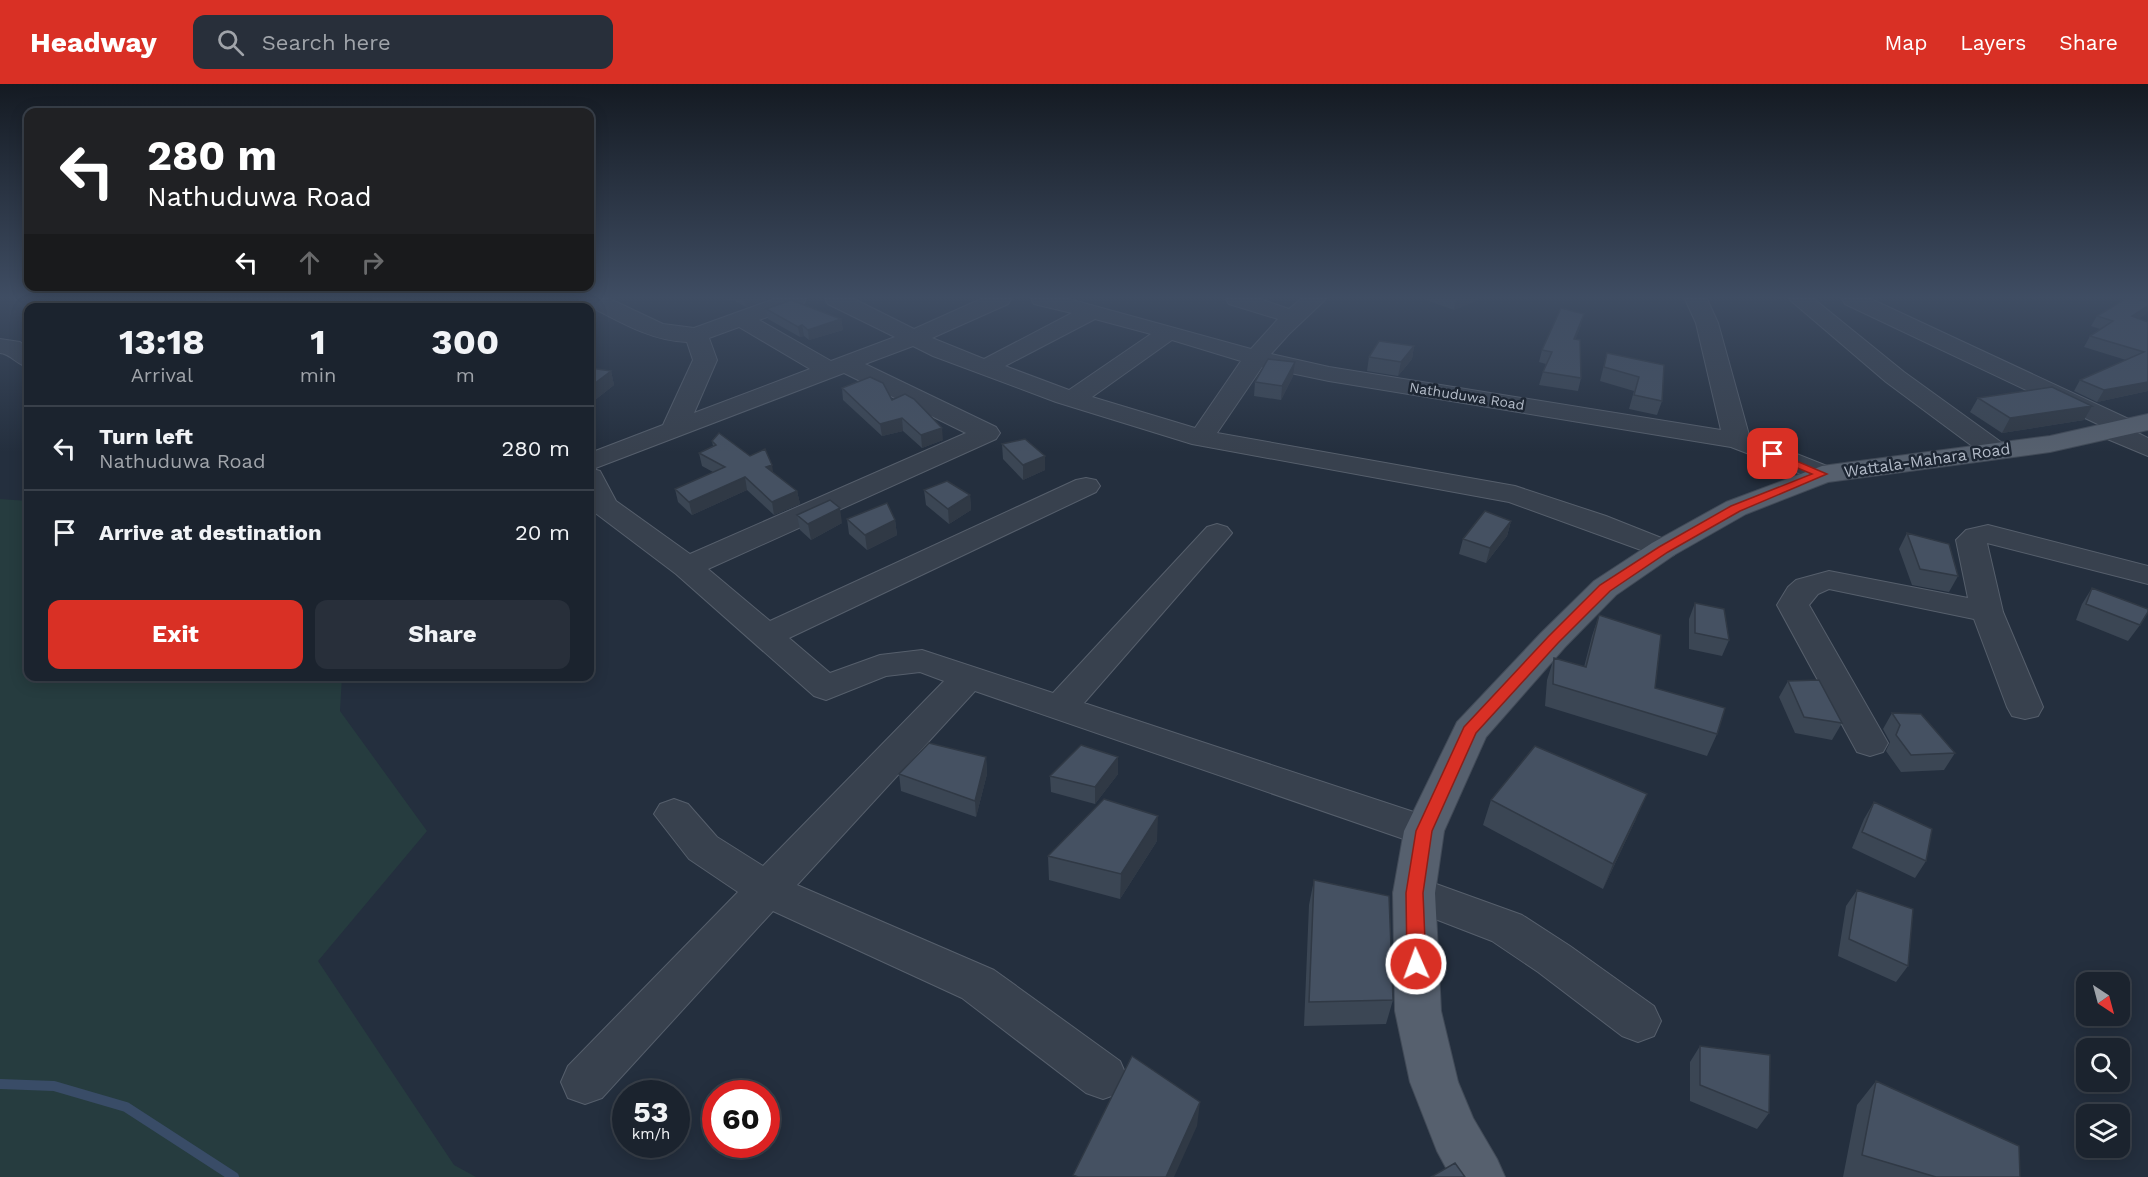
<!DOCTYPE html>
<html lang="en">
<head>
<meta charset="utf-8">
<style>
	body { margin:0; font-family:"Work Sans",sans-serif; background:#282f3a; color:#f1f3f6; height:100vh; display:flex; flex-direction:column; font-size:22px; white-space:nowrap }
	* { box-sizing:border-box; margin:0 }
	p { font-size:20px; color:#a0a4aa }
	.icon { flex:none; width:33px; height:33px; fill:none; stroke:currentColor; stroke-width:2; stroke-linecap:round; stroke-linejoin:round }
	.map { position:relative; flex:1; overflow:hidden }
	.details { position:absolute; left:24px; top:219px; width:570px; height:378px; display:flex; flex-direction:column; background:#1b232e; border-radius:12px; box-shadow:0 3px 15px #0003,0 0 0 2px #39404a }
	.details>* { flex:none }
	.top-card { position:absolute; left:24px; top:24px; width:570px; height:183px; border-radius:12px; box-shadow:0 3px 15px #0003,0 0 0 2px #39404a; background:#202124; color:#fff; overflow:hidden }
	.needle { width:39px; rotate:144deg }
	.fabs { position:absolute; left:2076px; top:888px; display:grid; gap:12px }
	.fabs a { display:grid; place-items:center; width:54px; height:54px; border-radius:12px; background:#1b232e; box-shadow:0 3px 15px #0003,0 0 0 2px #39404a; font-size:30px }
	.speed { position:absolute; left:612px; top:996px; display:flex; gap:12px; font-size:30px; font-weight:700; text-align:center }
	.speed>* { display:grid; place-content:center; width:78px; height:78px; border-radius:50%; background:#1b232e; box-shadow:0 3px 15px #0003,0 0 0 2px #39404a; line-height:1 }
	.speed small { font-size:15px; font-weight:400 }
	.speed .limit { border:9px solid #d22; background:#fff; color:#111 }
	.pin { position:absolute; display:grid; place-items:center; width:51px; height:51px; color:#fff; margin:-26px; border-radius:12px; box-shadow:0 3px 9px #0006 }
	.me { position:absolute; width:66px; margin:-33px; rotate:358deg; stroke-linejoin:round; filter:drop-shadow(0 0 4px #0008) }
	.turn { display:flex; align-items:center; gap:21px; height:126px; padding:0 24px; font-size:27px }
	.turn .icon { width:78px; height:78px; stroke-width:2.5 }
	.turn b { display:block; font-size:42px; line-height:51px }
	.lanes { display:flex; align-items:center; height:57px; padding:0 24px; background:#0003; justify-content:center; gap:30px; direction:ltr }
	.lanes .off { opacity:.35 }
	.eta { display:flex; justify-content:space-evenly; align-items:center; height:102px; text-align:center }
	.eta b { font-size:36px; font-weight:700; line-height:42px }
	.button { display:flex; gap:12px; margin-top:auto; padding:12px 24px }
	.button a { flex:1; height:69px; border-radius:12px; background:#d93025; color:#fff; font-size:24px; font-weight:700; line-height:69px; text-align:center }
	.button a+a { background:#282f3a; color:#f1f3f6 }
	ul { padding:0; list-style:none }
	li { display:flex; align-items:center; gap:18px; height:84px; padding:0 24px; border-top:2px solid #39404a }
	li div { flex:1 }
	li b { display:block; font-size:22px }
	li em { font-style:normal }
	header { display:flex; align-items:center; gap:36px; box-sizing:border-box; height:84px; padding:0 30px; background:#d93025; color:#fff }
	header strong { font-size:28px }
	nav { display:flex; gap:33px; margin-inline-start:auto; font-size:21px }
	.search { width:420px; height:54px; background:#282f3a; display:flex; align-items:center; gap:15px; box-sizing:border-box; padding:0 21px; border-radius:12px; color:#a0a4aa; font-size:22px }
	.map>svg:first-child { display:block }
	.green { fill:#263c3f }
	.lines { fill:none; stroke-linecap:round; stroke-linejoin:round }
	.stream { stroke:#394c67; stroke-width:10 }
	.minor-casing { stroke:#565f6c; stroke-width:2 }
	.major-casing { stroke:#414a57; stroke-width:2 }
	.minor { fill:#38414e; fill-rule:evenodd }
	.major { fill:#56606e; fill-rule:evenodd }
	.wall { fill:#3b4654 }
	.shaded-wall { fill:#303945 }
	.building { fill:#455162; stroke:#303945; stroke-width:1.5 }
	.route { fill:#d93025; stroke:#8d1f18; stroke-width:1.5 }
	.labels { text-anchor:middle; dominant-baseline:central; stroke-width:5; stroke-linejoin:round; paint-order:stroke }
	.far-street-label { font-size:14px; fill:#b4bcc9; stroke:#1d2633 }
	.street-label { font-size:16px; fill:#b4bcc9; stroke:#1d2633 }
</style>
</head>
<body>
<header>
<strong>Headway</strong>
<div class="search"><svg class="icon" aria-label="search" viewBox="0 0 24 24"><circle cx="10" cy="10" r="6"/><path d="M15 15l6 6"/></svg>Search here</div>
<nav><a>Map</a><a>Layers</a><a>Share</a></nav>
</header>
<div class="map">
<svg width="2148" height="1093" viewBox="0 0 2148 1093">
	<rect width="100%" height="100%" fill="#242f3e"/>
	<path class="green" d="M0,415L28,417V592L342,593L340,627L427,747L318,877L454,1081L476,1093H0Z"/>
	<g class="lines">
		<path class="stream" d="M0,1000L54,1002L126,1023L234,1093"/>
		<defs>
			<path id="minor" d="M221,215H300L297,220L269,224L199,223L202,218Z
				M374,215C388,215 413,211 422,224C408,224 383,228 374,215Z
				M582,215H610L663,240L694,244L774,215H806L803,220L759,236L831,277L895,253L828,220L825,215H854L914,245L981,215H1011L1008,220L932,254L984,275L1072,229L1034,220L1031,215H1069L1251,265L1278,235L1229,220L1226,215H1260L1289,225L1301,215H1326L1289,250L1271,270L1329,283L1721,346L1696,239L1685,215H1707L1718,239L1749,351L1832,384L1836,390L1832,396L1822,398L1731,363L1329,297L1262,283L1217,349L1515,402L1606,432L1674,459L1678,465L1674,471L1663,474L1509,418L1192,360L1056,318L933,272L913,262L865,280L996,343L1000,349L996,355L708,485L770,537L1076,396L1086,394L1096,396L1100,402L1096,408L789,554L830,589L880,571L922,566L1053,609L1207,443L1217,440L1227,443L1232,449L1227,455L1084,619L1438,736L1444,747L1438,758L1424,762L975,607L797,801L994,886L1120,977L1127,993L1120,1009L1103,1015L1086,1009L962,914L773,827L602,1014L585,1020L568,1014L561,998L568,982L738,808L689,775L654,730L660,720L674,715L688,720L717,753L763,782L944,597L920,588L886,592L826,616L814,612L676,490L594,428L590,422V369L663,341L693,276L687,258C650,257 617,236 585,220ZM1095,235L1151,250L1069,306L1005,282ZM739,243L810,285L694,329L717,276L709,254ZM1172,256L1241,277L1195,344L1092,313ZM844,289L966,349L690,470L616,417L600,387L593,385Z
				M1789,215H1814L1904,288L2005,361L2009,367L2005,373L1996,375L1987,373L1886,298Z
				M1842,215H1871L2135,338L2139,344L2136,348L2148,354V372L2105,354L2101,348L2104,343L1845,220Z
				M0,255L20,258L28,265V283C17,281 11,270 0,269Z
				M1988,441L2148,482V500L1987,459L2003,528L2043,623L2038,632L2025,635L2012,632L2007,623L1974,535L1829,505L1818,510L1809,521L1888,659L1883,668L1870,672L1857,668L1777,521L1788,503L1796,496L1829,487L1968,514L1956,456L1966,446Z
				M1414,792L1522,831L1570,862L1654,922L1661,937L1654,952L1638,958L1622,952L1538,888L1492,857L1399,821L1393,809L1399,797Z"/>
			<path id="major" d="M2148,330V346L2050,368L1828,398L1746,430L1674,471L1616,511L1565,563L1486,653L1444,747L1435,809L1441,927L1458,998L1473,1034L1497,1075L1505,1093H1451L1437,1067L1410,998L1395,927L1393,809L1404,747L1457,638L1541,549L1594,497L1652,459L1726,418L1822,382L2050,352Z"/>
		</defs>
		<use href="#minor" class="minor-casing"/>
		<use href="#major" class="major-casing"/>
		<use href="#minor" class="minor"/>
		<use href="#major" class="major"/>
	</g>
	<path class="wall" d="M723,215L766,216L746,223L735,217Z
		M1424,215H1480L1454,226Z
		M766,225L841,235L843,246L809,256L804,252L800,253L768,235Z
		M2146,230L2139,234L2148,238V307L2097,318L2074,307L2080,296L2126,276L2084,263L2090,252L2100,245L2091,242L2097,232Z
		M1581,241L1575,256L1581,294L1578,307L1539,301L1543,288L1546,280L1539,278L1542,266Z
		M1414,262L1412,275L1398,292L1367,287L1369,273Z
		M1607,269L1664,281L1662,317L1657,331L1629,325L1634,307L1600,297Z
		M590,284L611,287L614,301L595,316L590,315Z
		M1293,292L1281,316L1254,312L1255,298Z
		M842,304L892,316L943,356L922,364L903,347L882,352L843,316Z
		M1978,314L2092,322L2084,336L2002,349L1970,328Z
		M712,357L774,389L797,407L800,420L774,431L747,406L692,431L678,418L675,405L713,388L702,382L699,369L713,362Z
		M1002,360L1045,372V386L1023,396L1003,375Z
		M924,406L970,411L971,426L949,440L926,421Z
		M797,431L842,439L811,456L800,446Z
		M847,435L895,436L897,451L867,466L849,450Z
		M1511,437L1507,452L1486,479L1459,470L1463,455Z
		M1907,449L1958,492L1949,508L1912,501L1899,465Z
		M2092,504L2140,541L2128,557L2076,536L2082,520Z
		M1695,519L1729,556L1722,572L1689,565V535Z
		M1599,531L1655,604L1717,650L1707,672L1545,622L1547,596L1554,574L1584,583L1592,552Z
		M1788,597L1842,639L1832,656L1795,649L1779,613Z
		M1892,629L1955,669L1944,686L1901,688L1886,667L1890,658L1883,645Z
		M986,673L987,690L976,733L901,707L899,690Z
		M1118,673V690L1095,720L1051,708L1050,692Z
		M1491,716L1636,735L1603,805L1483,741Z
		M1874,718L1926,777L1915,794L1852,764L1864,735Z
		M1157,757L1120,815L1049,796L1048,772Z
		M1314,796L1393,916L1386,940L1304,942L1309,821Z
		M1857,806L1908,882L1896,898L1838,872L1846,822Z
		M1700,962L1769,1029L1757,1045L1690,1017V978Z
		M1876,997L2020,1093H1843L1857,1021Z"/>
	<path class="shaded-wall" d="M744,215H766V216L746,223Z
		M1456,215H1480L1454,226Z
		M2148,222V227L2146,230L2126,243L2132,232Z
		M1584,230L1581,241L1571,267L1574,255Z
		M841,235L843,246L809,256L808,246Z
		M802,241L804,252L800,253L798,243Z
		M1414,262L1412,275L1398,292L1401,278Z
		M1295,278L1293,292L1281,316L1282,302Z
		M611,287L614,301L595,316L591,302Z
		M2148,298V307L2097,318L2104,306Z
		M2092,322L2084,336L2002,349L2010,334Z
		M902,334L903,347L882,352L880,340Z
		M942,344L943,356L922,364L921,351Z
		M1045,372V386L1023,396V381Z
		M772,381L774,393L766,383Z
		M745,393L747,406L692,431L689,418Z
		M797,407L800,420L774,431L772,418Z
		M970,411L971,426L949,440L948,425Z
		M840,424L842,439L811,456L808,440Z
		M895,436L897,451L867,466L865,451Z
		M1511,437L1507,452L1486,479L1490,464Z
		M986,673L987,690L976,733L975,717Z
		M1118,673V690L1095,720V703Z
		M1647,710L1636,735L1603,805L1613,780Z
		M1158,732L1157,757L1120,815L1121,790Z
		M1200,1018L1197,1042L1174,1093H1166Z"/>
	<path class="building" d="M2125,215H2137L2148,218V222L2132,232L2148,238V298L2104,306L2080,296L2144,268L2090,252L2113,237L2097,232Z
		M791,216L841,235L808,246L802,241L798,243L766,225Z
		M1561,224L1584,230L1574,255L1580,256L1581,294L1543,288L1552,268L1542,266Z
		M1379,257L1414,262L1401,278L1369,273Z
		M1607,269L1664,281L1662,317L1634,311L1639,293L1604,283Z
		M1268,275L1295,278L1282,302L1255,298Z
		M590,284L611,287L591,302H590Z
		M870,293L883,299L892,316L905,310L914,315L942,344L921,351L902,334L880,340L842,304Z
		M2052,303L2092,322L2010,334L1978,314Z
		M719,349L750,372L765,365L772,381L766,383L797,407L772,418L745,393L689,418L675,405L725,383L699,369L716,361L712,357Z
		M1025,355L1045,372L1023,381L1002,360Z
		M947,397L970,411L948,425L924,406Z
		M830,416L840,424L808,440L797,431Z
		M887,419L895,436L865,451L847,435Z
		M1485,427L1511,437L1490,464L1463,455Z
		M1907,449L1949,460L1958,492L1920,485Z
		M2092,504L2148,525V528L2140,541L2086,520Z
		M1695,519L1724,525L1729,556L1695,549Z
		M1599,531L1661,551L1655,604L1725,624L1717,650L1553,600L1554,574L1586,583Z
		M1819,596L1842,639L1804,633L1788,597Z
		M1892,629L1921,630L1955,669L1911,671L1896,651L1900,641Z
		M929,659L986,673L975,717L899,690Z
		M1081,661L1118,673L1095,703L1050,692Z
		M1535,662L1647,710L1613,780L1491,716Z
		M1104,715L1158,732L1121,790L1048,772Z
		M1874,718L1932,745L1926,777L1862,748Z
		M1314,796L1389,812L1393,916L1309,918Z
		M1857,806L1913,825L1908,882L1849,855Z
		M1700,962L1770,971L1769,1029L1700,1001Z
		M1132,972L1200,1018L1166,1093H1078L1073,1091Z
		M1876,997L2019,1062L2020,1093H1936L1862,1071Z
		M1455,1079L1465,1093H1431Z"/>
	<linearGradient id="sky" x2="0" y2="1"><stop stop-color="#141a22"/><stop offset="0.58" stop-color="#3f4d63"/><stop offset="1" stop-color="#3f4d63" stop-opacity="0"/></linearGradient>
	<rect width="2148" height="368" fill="url(#sky)"/>
	<path class="route" d="M1773,367L1827,390L1740,427L1668,468L1610,507L1558,559L1476,649L1432,747L1423,809L1426,880L1423,885L1416,888L1410,885L1407,880L1406,809L1416,747L1464,643L1548,553L1600,501L1659,463L1731,422L1812,390L1769,372L1767,370Z"/>
	<g class="labels">
		<g class="far-street-label">
			<text transform="translate(1467 312) rotate(9)">Nathuduwa Road</text>
		</g>
		<g class="street-label">
			<text transform="translate(1927 376) rotate(-8)">Wattala-Mahara Road</text>
		</g>
	</g>
</svg>
<div class="fabs">
<a><svg class="needle" viewBox="-14 -14 28 28"><path d="M0-13l5 13h-10z" fill="#e53935"/><path d="M0 13l5-13h-10z" fill="#a0a4aa"/></svg></a>
<a><svg class="icon" aria-label="search" viewBox="0 0 24 24"><circle cx="10" cy="10" r="6"/><path d="M15 15l6 6"/></svg></a>
<a><svg class="icon" aria-label="layers" viewBox="0 0 24 24"><path d="M12 4l9 5-9 5-9-5zM3 14l9 5 9-5"/></svg></a>
</div>
<div class="speed"><div>53<small>km/h</small></div><div class="limit">60</div></div>
<div class="pin" style="left:1773px;top:370px;background:#d93025"><svg class="icon" aria-label="arrive" viewBox="0 0 24 24"><path d="M6 21V4h12l-3 4 3 4H6"/></svg></div>
<svg class="me" style="left:1416px;top:880px" viewBox="-20 -20 40 40"><circle r="17" fill="#d93025" stroke="#fff" stroke-width="3"/><path d="M0-11L8 9 0 5-8 9z" fill="#fff"/></svg>
<div class="top-card">
<div class="turn"><svg class="icon" aria-label="left" viewBox="0 0 24 24"><path d="M17 20v-9H6M10 6l-5 5 5 5"/></svg><div><b>280 m</b>Nathuduwa Road</div></div>
<div class="lanes"><svg class="icon" aria-label="left" viewBox="0 0 24 24"><path d="M17 20v-9H6M10 6l-5 5 5 5"/></svg><svg class="icon off" aria-label="ahead" viewBox="0 0 24 24"><path d="M12 20V5M6 11l6-6 6 6"/></svg><svg class="icon off" aria-label="right" viewBox="0 0 24 24"><path d="M7 20v-9h11M14 6l5 5-5 5"/></svg></div>
</div>
<section class="details">
<div class="eta">
<div><b>13:18</b><p>Arrival</p></div>
<div><b>1</b><p>min</p></div>
<div><b>300</b><p>m</p></div>
</div>
<ul>
<li><svg class="icon" aria-label="left" viewBox="0 0 24 24"><path d="M17 20v-9H6M10 6l-5 5 5 5"/></svg><div><b>Turn left</b><p>Nathuduwa Road</p></div><em>280 m</em></li>
<li><svg class="icon" aria-label="arrive" viewBox="0 0 24 24"><path d="M6 21V4h12l-3 4 3 4H6"/></svg><div><b>Arrive at destination</b></div><em>20 m</em></li>
</ul>
<div class="button"><a>Exit</a><a>Share</a></div>
</section>
</div>
</body>
</html>
